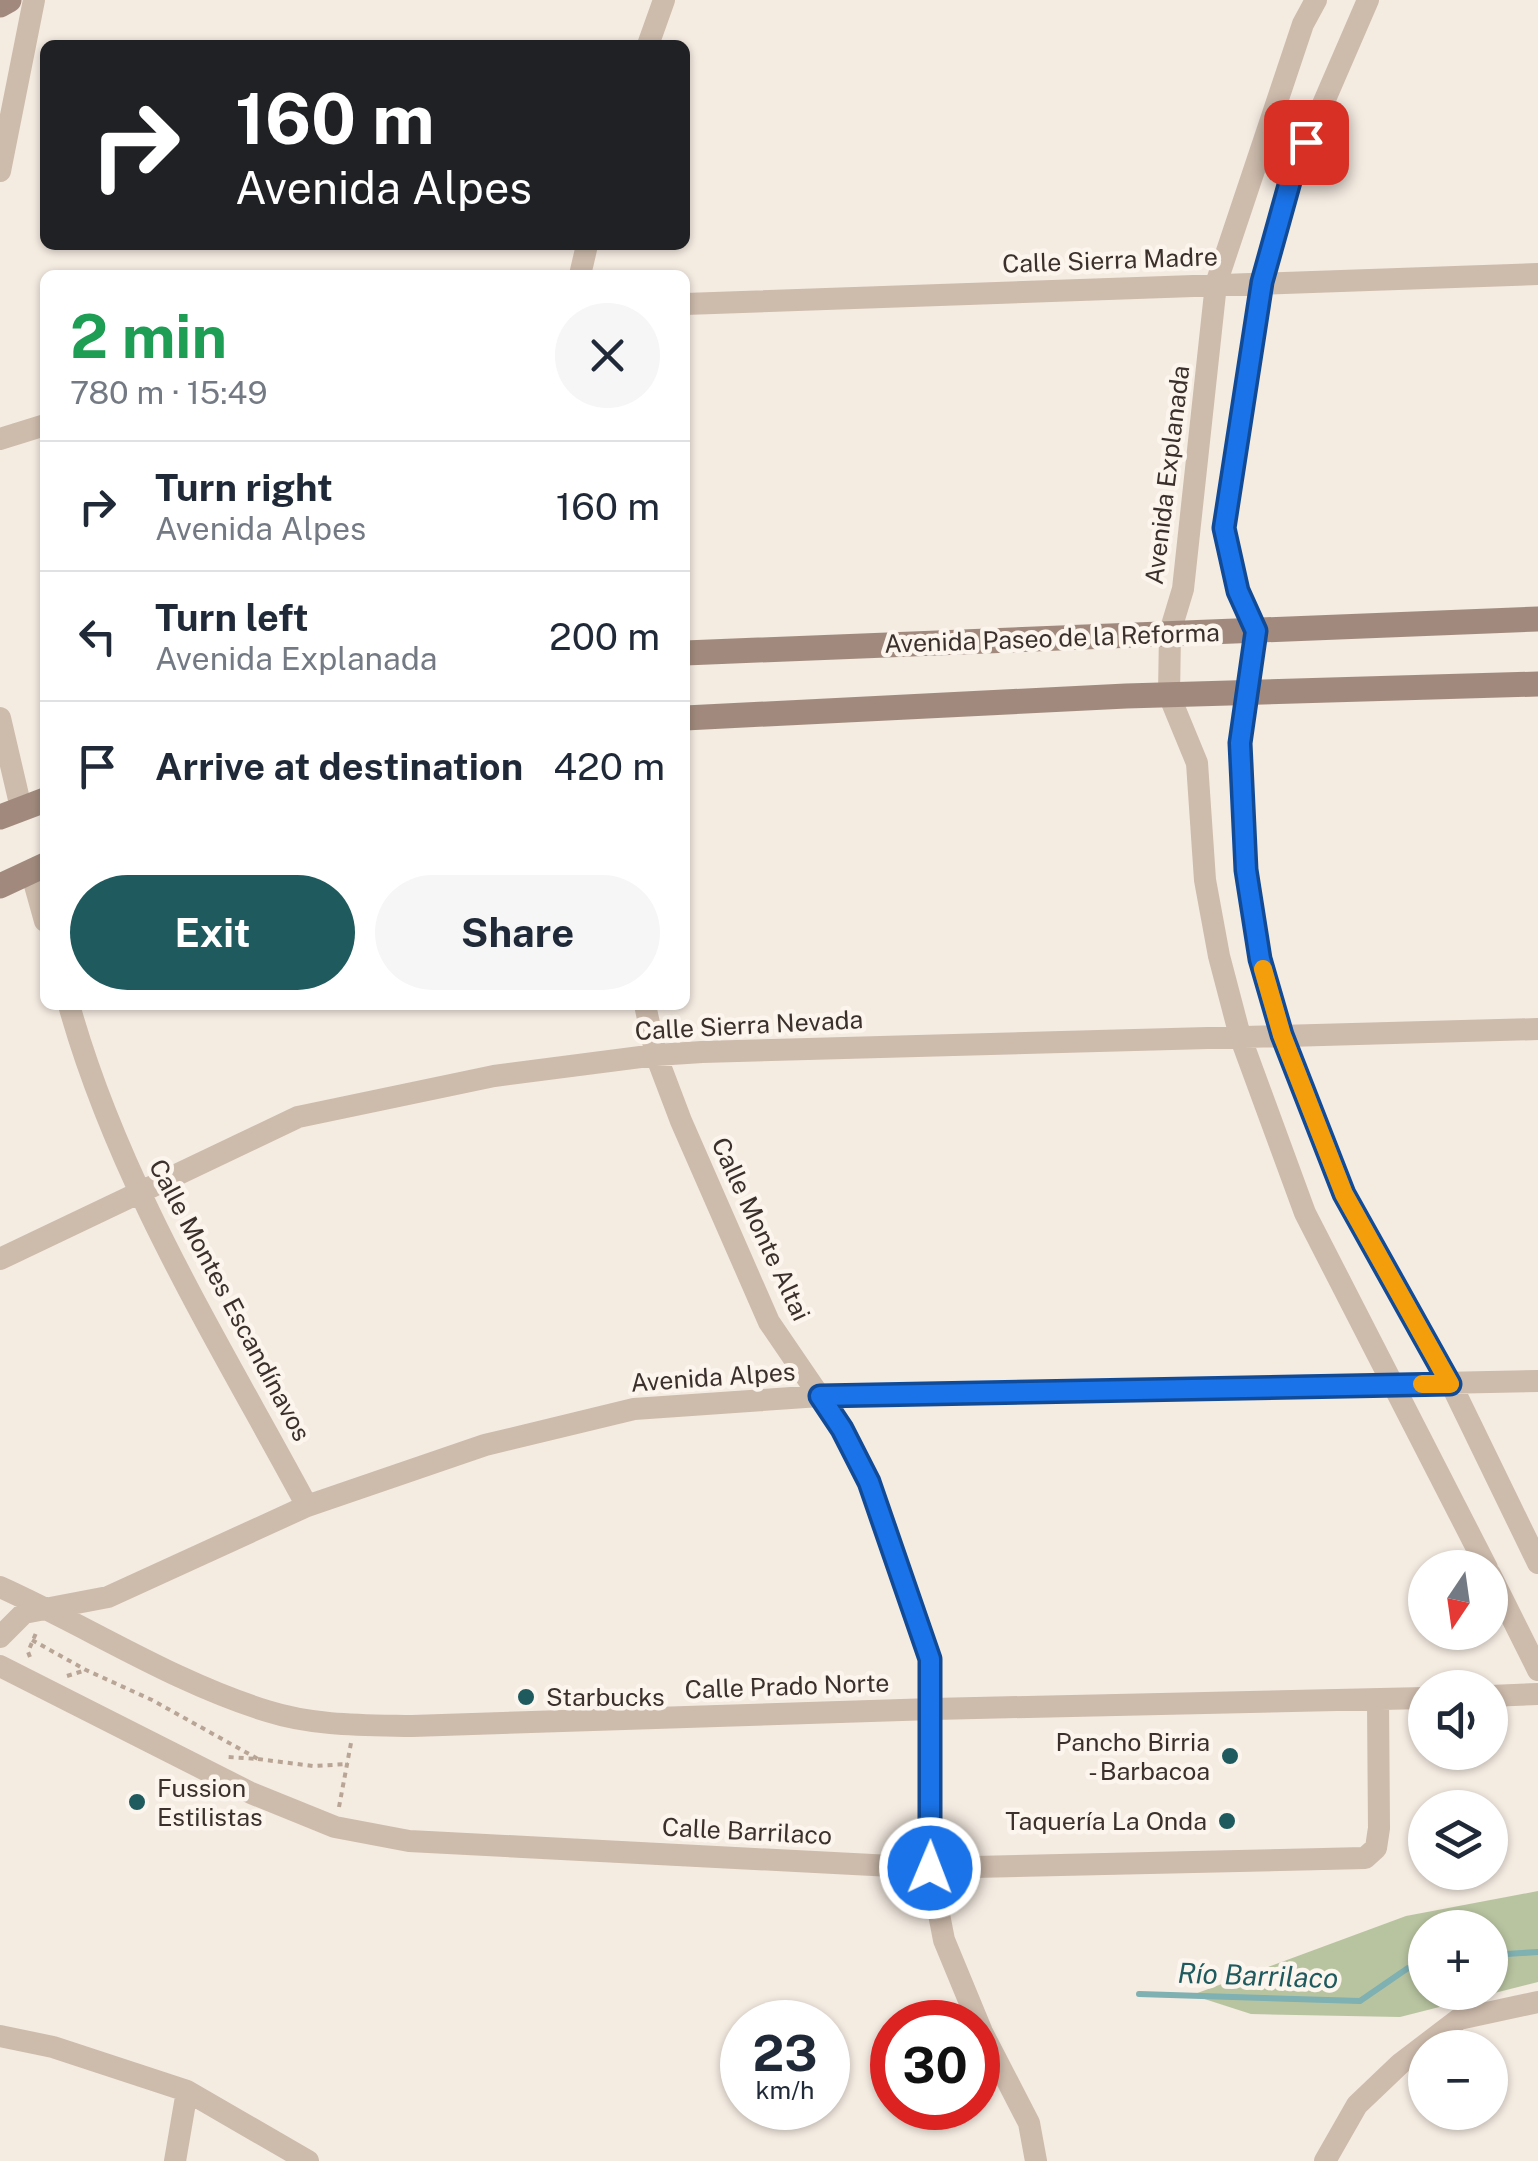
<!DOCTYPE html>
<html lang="en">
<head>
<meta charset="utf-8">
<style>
	body { margin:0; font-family:"Public Sans",sans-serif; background:#f6f6f7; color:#1f2937; height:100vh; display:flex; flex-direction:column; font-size:38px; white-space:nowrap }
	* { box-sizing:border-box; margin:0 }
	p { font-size:32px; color:#747a83 }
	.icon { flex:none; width:55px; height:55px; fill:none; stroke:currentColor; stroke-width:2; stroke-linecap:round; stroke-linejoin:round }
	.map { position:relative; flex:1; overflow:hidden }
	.sheet { position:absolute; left:40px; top:270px; width:650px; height:740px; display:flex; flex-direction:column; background:#fff; border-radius:15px; box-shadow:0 2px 8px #0004 }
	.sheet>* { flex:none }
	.top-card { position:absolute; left:40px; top:40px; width:650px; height:210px; border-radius:15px; box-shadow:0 2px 8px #0004; background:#202124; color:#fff; overflow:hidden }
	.needle { width:65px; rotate:193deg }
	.controls { position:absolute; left:1408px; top:1550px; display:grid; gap:20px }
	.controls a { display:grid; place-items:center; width:100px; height:100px; border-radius:50%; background:#fff; box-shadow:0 2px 8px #0004; font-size:50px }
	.speed { position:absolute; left:720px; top:2000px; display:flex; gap:20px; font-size:50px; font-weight:700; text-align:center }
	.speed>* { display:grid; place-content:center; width:130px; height:130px; border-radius:50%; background:#fff; box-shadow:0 2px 8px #0004; line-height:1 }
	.speed small { font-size:25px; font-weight:400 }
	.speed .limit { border:15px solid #d22; background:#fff; color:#111 }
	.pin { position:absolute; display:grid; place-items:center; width:85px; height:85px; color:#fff; margin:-42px; border-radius:20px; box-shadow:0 5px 15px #0006 }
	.me { position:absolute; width:110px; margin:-55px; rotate:1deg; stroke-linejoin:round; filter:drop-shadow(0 0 8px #0008) }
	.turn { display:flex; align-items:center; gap:35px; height:210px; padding:0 30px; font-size:45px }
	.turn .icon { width:130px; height:130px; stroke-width:2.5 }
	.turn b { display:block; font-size:70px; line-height:85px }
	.round { display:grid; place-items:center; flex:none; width:105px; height:105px; border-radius:52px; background:#f6f6f7 }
	.overview { display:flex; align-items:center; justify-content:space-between; height:170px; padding:0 30px }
	h1 { font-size:60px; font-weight:700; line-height:75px; color:#1e9e55 }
	.cta { display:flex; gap:20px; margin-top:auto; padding:20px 30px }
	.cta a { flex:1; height:115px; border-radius:60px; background:#1f5a5e; color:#fff; font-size:40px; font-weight:700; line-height:115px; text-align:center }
	.cta a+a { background:#f6f6f7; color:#1f2937 }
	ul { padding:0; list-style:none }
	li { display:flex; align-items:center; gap:30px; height:130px; padding:0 30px; border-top:2px solid #e0e1e3 }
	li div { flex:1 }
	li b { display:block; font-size:38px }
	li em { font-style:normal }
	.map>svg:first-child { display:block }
	.green { fill:#b8c4a0; fill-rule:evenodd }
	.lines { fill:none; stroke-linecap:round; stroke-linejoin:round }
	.stream { stroke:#7fb0b2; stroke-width:6 }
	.path { stroke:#b9a596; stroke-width:4; stroke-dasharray:5 5; stroke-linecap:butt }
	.street { stroke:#cdbbac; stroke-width:22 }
	.secondary { stroke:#a18a7d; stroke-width:25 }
	.route-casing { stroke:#114b97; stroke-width:25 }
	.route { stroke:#1a73e8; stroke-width:18 }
	.slow { stroke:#f59e0b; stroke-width:18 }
	.poi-dot { fill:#1f5a5e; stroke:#fbf5ee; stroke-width:4 }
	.labels { text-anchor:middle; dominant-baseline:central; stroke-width:9; stroke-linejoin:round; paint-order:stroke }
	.street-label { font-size:25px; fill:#3b302b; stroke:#fbf5ee }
	.poi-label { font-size:25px; fill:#3b302b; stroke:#fbf5ee; text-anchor:start }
	.water-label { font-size:28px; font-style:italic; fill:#1f5a5e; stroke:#fbf5ee }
</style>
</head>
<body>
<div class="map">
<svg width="1538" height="2161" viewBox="0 0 1538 2161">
	<rect width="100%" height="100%" fill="#f4ebe1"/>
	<path class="green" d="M1538,1891V1982L1400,2017L1251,2014L1192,1995L1406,1916ZM1425,1928H1490V1992H1425Z"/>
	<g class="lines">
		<path class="stream" d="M1490,1955L1538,1952
			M1139,1994L1360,2001L1408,1968L1425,1970"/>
		<path class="path" d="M32,1640L86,1670L152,1700L258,1759L228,1757
			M30,1657L28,1652L36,1633
			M67,1676L86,1670
			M258,1759L313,1766L348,1764
			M339,1807L351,1743"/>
		<path class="street" d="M1316,0L1303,24L1216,284L1183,589L1170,632L1169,695L1197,763L1205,880L1219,956L1240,1036L1305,1213L1487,1568
			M1368,0L1291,178L1262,283L1223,528L1238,591L1256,631L1240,743L1246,870L1260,959L1282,1035L1343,1194L1451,1384L1538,1563
			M648,45L664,0
			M0,171L34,0
			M580,275L587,245
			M685,304L1538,274
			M0,439L45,425
			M0,718L21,808
			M31,871L45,921
			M69,1005C119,1184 220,1344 307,1506
			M645,1005L656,1055L681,1121L769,1322L842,1429L869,1483L930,1659V1868L944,1940L982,2032L1029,2123L1036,2161
			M0,1259L298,1117L494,1076L656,1055L702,1052L1538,1029
			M1490,1574L1538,1670
			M0,1587C89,1627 173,1682 267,1711C314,1726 363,1725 412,1726L933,1709L1425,1698
			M0,1637L24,1613L108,1597L307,1506L485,1445L634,1409L820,1396L1538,1381
			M0,1666L251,1793L335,1827L409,1841L930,1868L1365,1858L1376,1848L1379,1828L1378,1700
			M1490,1696L1538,1694
			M0,2036L53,2047L187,2091L308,2161
			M175,2161L187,2091
			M1325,2161L1357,2105L1400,2064L1459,2019L1538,2002"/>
		<path class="secondary" d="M0,5L9,0
			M685,653L1538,619
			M685,718L1126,696L1538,684
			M0,817L45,800
			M0,886L45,865"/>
	</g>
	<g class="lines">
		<defs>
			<path id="route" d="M930,1868V1659L869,1482L842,1429L820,1396L1450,1384L1344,1194L1282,1035L1260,959L1246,870L1240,743L1256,631L1238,591L1224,528L1262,282L1291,178L1306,142"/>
		</defs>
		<use href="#route" class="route-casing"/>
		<use href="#route" class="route"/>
		<path class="slow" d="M1263,969L1282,1035L1344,1194L1450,1384H1422"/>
	</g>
	<g class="poi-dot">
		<circle cx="526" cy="1697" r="10"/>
		<circle cx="1230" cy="1756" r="10"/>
		<circle cx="137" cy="1802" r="10"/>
		<circle cx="1227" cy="1821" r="10"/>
	</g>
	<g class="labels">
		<g class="street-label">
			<text transform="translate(1110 260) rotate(-2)">Calle Sierra Madre</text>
			<text transform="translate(1167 475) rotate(-83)">Avenida Explanada</text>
			<text transform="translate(1052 638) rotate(-2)">Avenida Paseo de la Reforma</text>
			<text transform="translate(749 1025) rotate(-3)">Calle Sierra Nevada</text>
			<text transform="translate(761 1229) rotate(65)">Calle Monte Altai</text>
			<text transform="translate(230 1300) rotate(62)">Calle Montes Escandínavos</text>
			<text transform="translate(713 1377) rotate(-4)">Avenida Alpes</text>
			<text transform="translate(787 1686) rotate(-2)">Calle Prado Norte</text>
			<text transform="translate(747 1831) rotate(3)">Calle Barrilaco</text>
		</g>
		<g class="poi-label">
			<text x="546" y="1697">Starbucks</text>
			<text x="1210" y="1742" text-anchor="end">Pancho Birria<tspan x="1210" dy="29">- Barbacoa</tspan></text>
			<text x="157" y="1788">Fussion<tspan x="157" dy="29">Estilistas</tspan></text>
			<text x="1207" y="1821" text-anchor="end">Taquería La Onda</text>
		</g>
		<g class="water-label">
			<text transform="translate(1258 1975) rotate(2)">Río Barrilaco</text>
		</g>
	</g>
</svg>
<div class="controls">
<a><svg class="needle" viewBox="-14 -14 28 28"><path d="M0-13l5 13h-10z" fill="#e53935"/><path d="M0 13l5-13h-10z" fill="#747a83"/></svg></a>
<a><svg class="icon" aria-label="sound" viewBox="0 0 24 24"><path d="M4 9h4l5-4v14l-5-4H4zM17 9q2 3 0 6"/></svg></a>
<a><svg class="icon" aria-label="layers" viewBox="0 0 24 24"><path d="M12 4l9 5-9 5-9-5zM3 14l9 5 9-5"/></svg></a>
<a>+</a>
<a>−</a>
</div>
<div class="speed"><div>23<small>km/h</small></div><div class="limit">30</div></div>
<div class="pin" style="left:1306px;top:142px;background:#d93025"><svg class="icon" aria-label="arrive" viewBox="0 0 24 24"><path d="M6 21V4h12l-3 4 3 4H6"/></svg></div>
<svg class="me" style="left:930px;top:1868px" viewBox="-20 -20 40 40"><circle r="17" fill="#1a73e8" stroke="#fff" stroke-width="3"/><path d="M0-11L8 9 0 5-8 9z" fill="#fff"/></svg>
<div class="top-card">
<div class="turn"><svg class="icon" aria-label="right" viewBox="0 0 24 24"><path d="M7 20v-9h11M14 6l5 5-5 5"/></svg><div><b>160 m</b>Avenida Alpes</div></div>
</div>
<section class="sheet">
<div class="overview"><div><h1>2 min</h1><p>780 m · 15:49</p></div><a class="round"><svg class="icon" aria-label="close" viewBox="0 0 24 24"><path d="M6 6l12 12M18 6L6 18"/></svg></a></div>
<ul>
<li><svg class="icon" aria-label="right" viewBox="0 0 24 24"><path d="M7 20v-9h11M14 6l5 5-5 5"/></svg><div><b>Turn right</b><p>Avenida Alpes</p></div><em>160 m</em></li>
<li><svg class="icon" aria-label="left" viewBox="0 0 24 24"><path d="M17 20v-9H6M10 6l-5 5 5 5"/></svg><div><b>Turn left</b><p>Avenida Explanada</p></div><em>200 m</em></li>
<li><svg class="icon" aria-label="arrive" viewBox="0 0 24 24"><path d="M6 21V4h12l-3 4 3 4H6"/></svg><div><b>Arrive at destination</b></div><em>420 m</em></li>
</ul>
<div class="cta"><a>Exit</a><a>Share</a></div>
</section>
</div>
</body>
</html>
